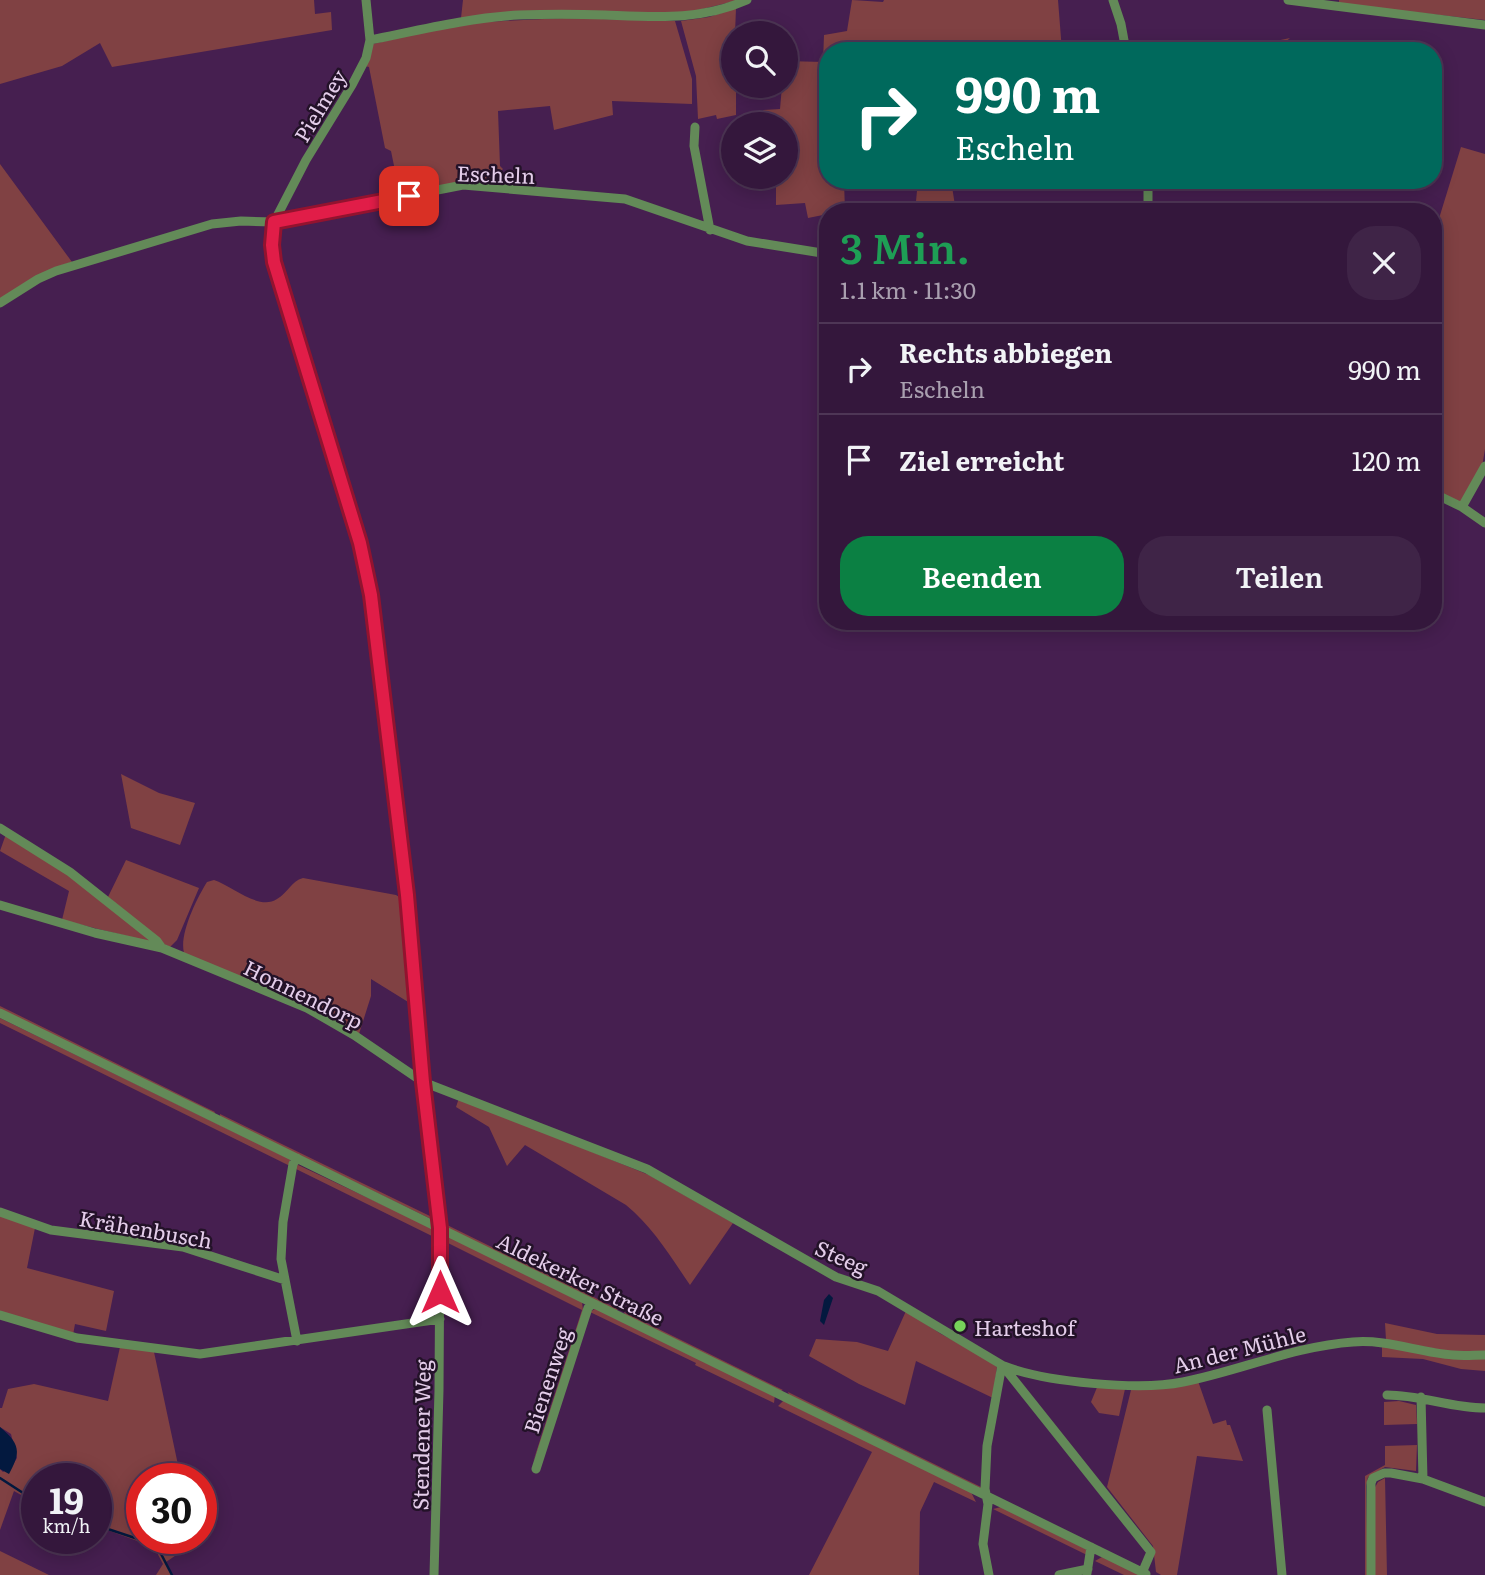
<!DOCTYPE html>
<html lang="de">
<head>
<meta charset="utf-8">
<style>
	body { margin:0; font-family:Literata,serif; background:#3f2447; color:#f1f3f6; height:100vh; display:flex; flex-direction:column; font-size:26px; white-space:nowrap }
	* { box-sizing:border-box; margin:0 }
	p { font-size:23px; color:#a99faf }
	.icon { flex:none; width:38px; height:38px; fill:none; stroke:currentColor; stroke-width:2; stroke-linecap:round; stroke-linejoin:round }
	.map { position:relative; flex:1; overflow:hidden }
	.details { position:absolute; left:819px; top:203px; width:623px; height:427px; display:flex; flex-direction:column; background:#34173c; border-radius:28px; box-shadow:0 4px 18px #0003,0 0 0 2px #4e3656 }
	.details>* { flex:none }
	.hud { position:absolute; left:819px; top:42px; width:623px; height:147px; border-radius:28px; box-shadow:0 4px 18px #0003,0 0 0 2px #4e3656; background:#00695c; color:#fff; overflow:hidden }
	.fabs { position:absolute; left:721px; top:21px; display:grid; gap:14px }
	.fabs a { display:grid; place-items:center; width:77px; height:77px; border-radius:50%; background:#34173c; box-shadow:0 4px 18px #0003,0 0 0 2px #4e3656; font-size:35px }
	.speed { position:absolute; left:21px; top:1463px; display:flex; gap:14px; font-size:35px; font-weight:700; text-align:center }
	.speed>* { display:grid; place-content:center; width:91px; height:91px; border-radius:50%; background:#34173c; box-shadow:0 4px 18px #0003,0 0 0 2px #4e3656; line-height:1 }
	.speed small { font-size:18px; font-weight:400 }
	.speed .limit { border:10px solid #d22; background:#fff; color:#111 }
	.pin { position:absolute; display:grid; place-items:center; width:60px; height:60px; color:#fff; margin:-30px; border-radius:14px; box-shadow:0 4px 10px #0006 }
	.me { position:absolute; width:77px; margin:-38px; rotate:0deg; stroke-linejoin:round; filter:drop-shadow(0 0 5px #0008) }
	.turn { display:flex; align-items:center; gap:24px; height:147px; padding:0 21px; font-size:32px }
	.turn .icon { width:91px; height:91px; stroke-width:2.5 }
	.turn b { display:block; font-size:49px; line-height:60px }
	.round { display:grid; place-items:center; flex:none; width:74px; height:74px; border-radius:28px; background:#3f2447 }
	.overview { display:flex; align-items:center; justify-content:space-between; height:119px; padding:0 21px }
	h1 { font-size:42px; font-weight:600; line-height:52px; color:#1e9e55 }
	.action { display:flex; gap:14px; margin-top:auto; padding:14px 21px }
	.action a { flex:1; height:80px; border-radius:28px; background:#0b8043; color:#fff; font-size:28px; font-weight:600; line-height:80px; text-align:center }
	.action a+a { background:#3f2447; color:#f1f3f6 }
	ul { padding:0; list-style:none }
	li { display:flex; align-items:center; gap:21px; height:91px; padding:0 21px; border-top:2px solid #4e3656 }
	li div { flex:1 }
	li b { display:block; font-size:26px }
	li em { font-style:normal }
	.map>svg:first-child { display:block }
	.green { fill:#804143 }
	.water { fill:#03193f }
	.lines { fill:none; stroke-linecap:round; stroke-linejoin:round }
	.stream { stroke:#03193f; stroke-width:2.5 }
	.minor { stroke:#638a58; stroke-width:9 }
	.route-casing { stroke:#92132f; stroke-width:18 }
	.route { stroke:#e11d48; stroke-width:12 }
	.poi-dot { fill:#76d25a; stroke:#231228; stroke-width:2.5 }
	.labels { text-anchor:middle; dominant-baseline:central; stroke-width:5; stroke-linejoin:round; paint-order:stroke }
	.street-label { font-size:21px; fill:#e4cdea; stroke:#231228 }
	.poi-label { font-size:21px; fill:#e4cdea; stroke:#231228; text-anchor:start }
</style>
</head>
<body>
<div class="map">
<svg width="1485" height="1575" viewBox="0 0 1485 1575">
	<rect width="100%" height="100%" fill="#461f50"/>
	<path class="green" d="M0,0H314L315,14L331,12L332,30L112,67L100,43L62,66L0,84Z
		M463,0H739L682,14L461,18Z
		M852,0L883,2L884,0H1058L1062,51H828V180H903V182H844L845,210L828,212V214L808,218L805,203L776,205V177H786V124H766L763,110L780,109L782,86H786V61L823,62L824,35L847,31Z
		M1339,0H1485V20L1339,4Z
		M736,8L733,86H736V115L717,119L716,115L698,119L696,76L681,21L709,17Z
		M565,18L675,21L692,79V104L612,101L613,115L554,130L550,106L498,111L500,166L503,169L488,184L400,195L391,151L385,148L369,67L365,66L373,44L461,23Z
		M1290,38L1275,51H1227Z
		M1461,147L1485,154V449L1482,467L1461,502L1433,490V238Z
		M0,164L72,262C44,270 23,284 0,301Z
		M918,180H951L956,212H915Z
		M977,180H1095L1093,191L1050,190L1051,182Z
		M121,774L159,793L195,803L180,845L131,828Z
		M6,834L69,873L155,943L62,920L69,891L0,851Z
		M126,860L199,888L177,940L170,947L163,944L108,897Z
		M303,878L396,895L404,900L413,1005L371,979V996L359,1034L184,953C179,934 197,898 207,882L214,880C232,886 259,911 277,899C288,893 291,881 303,878Z
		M0,1006L215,1112L214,1114L0,1010Z
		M0,1018L290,1159V1166L0,1023Z
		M459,1098L649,1175L733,1223L690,1285C670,1256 653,1227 626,1205L525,1145L507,1166L489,1127L456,1107Z
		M220,1114L434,1218L433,1220L220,1117Z
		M296,1164L430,1227L435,1232L436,1238L294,1168Z
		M0,1215L35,1228L27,1268L114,1291L106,1331L75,1324L73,1335L0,1312Z
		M443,1223L618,1309L616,1311L444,1227Z
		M450,1237L582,1302L583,1310L557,1400L533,1462L582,1310L446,1242Z
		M596,1308L775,1395L774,1403L695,1365L696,1363L590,1312Z
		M906,1311L941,1334L981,1355L997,1367L993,1398L916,1361L905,1405L859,1384L809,1356L816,1339L857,1342L888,1351Z
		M624,1312L783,1390L781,1391L625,1315Z
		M1385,1323L1437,1334L1485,1335V1352H1453L1386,1340Z
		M1382,1346L1485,1358V1371L1461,1369L1423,1359L1382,1357Z
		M120,1347L154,1352L181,1479H142V1538H193L194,1543L166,1562L173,1575H156L163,1564L154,1547L96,1526V1479H37V1504L14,1491L0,1530V1469L3,1472L12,1466L17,1458L11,1434L0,1427V1408H2L8,1389L34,1384L108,1401Z
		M1198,1381L1213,1424L1226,1420L1227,1425H1230L1243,1461L1197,1456L1177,1575H1161L1156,1572L1153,1546L1107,1487L1131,1390Z
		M1098,1385L1125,1389L1119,1416L1099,1413L1091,1402Z
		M788,1392L983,1488H980L789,1395Z
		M784,1400L970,1490L976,1502L934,1482L920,1512L919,1575H809L872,1452L778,1406Z
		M1399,1401L1416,1405L1417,1424L1384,1425V1402Z
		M1417,1445L1416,1471L1385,1467L1368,1477L1366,1486L1368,1575H1365V1476L1385,1465V1446Z
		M1385,1478L1387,1575H1374V1489L1378,1482Z
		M1001,1507L1086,1549L1087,1555L993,1509Z
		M0,1551L49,1575H0Z
		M1102,1557L1141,1575H1124L1095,1561Z"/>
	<path class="water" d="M829,1294L833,1298L824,1325L820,1321L824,1300Z
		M0,1427C19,1443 22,1451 9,1474L0,1469Z"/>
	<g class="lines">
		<path class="stream" d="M0,1478L37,1502
			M96,1525L150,1543L159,1550L172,1575"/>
		<path class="minor" d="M366,0L370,40L366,58L352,85L306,160L274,222L272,245L274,262L295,333L360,543L371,595L380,656L407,895L423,1082L440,1228L439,1390L434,1575
			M1113,0L1121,24L1126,51
			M1288,0L1485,25
			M370,40C420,30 468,18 519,15C547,14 576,14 605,15C655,17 700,21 747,0
			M695,127L694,146L710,230
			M1143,212L1148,204V180
			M0,303L38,279L56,271L212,224L241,221L274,222L463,185L625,199L747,241L828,254
			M1433,493L1462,507L1485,523
			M1462,507L1485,466
			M0,828L70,872L157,941L162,948
			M0,905L95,933L162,948L307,1008L354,1035L423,1082L647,1169L836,1277L878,1291L1002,1365L1151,1552L1142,1573
			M0,1013L1146,1574
			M297,1158L293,1164L283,1222L281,1259L297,1341
			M0,1212L51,1230L183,1247L285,1280
			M0,1315L77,1338L200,1354L440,1319
			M1004,1366C1045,1382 1139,1391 1183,1382C1239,1371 1295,1346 1353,1342C1387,1339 1420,1353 1453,1355C1464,1356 1474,1355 1485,1355
			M1387,1395C1421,1395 1451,1408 1485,1408
			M1267,1410L1282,1575
			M536,1469L588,1308L592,1304
			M1423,1479L1485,1502
			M1087,1573L1091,1547
			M989,1575L983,1544L988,1504L985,1489L987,1446L1002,1365
			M1059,1575L1088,1569
			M1371,1575V1483L1373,1478L1384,1473H1391L1423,1479L1421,1397"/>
	</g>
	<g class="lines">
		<defs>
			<path id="route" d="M409,196L274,222L272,245L274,262L360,543L371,595L407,895L423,1082L440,1228V1292"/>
		</defs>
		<use href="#route" class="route-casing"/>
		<use href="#route" class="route"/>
	</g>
	<circle class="poi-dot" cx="960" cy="1326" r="7"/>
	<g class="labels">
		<g class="street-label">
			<text transform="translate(319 105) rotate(-59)">Pielmey</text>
			<text transform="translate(496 173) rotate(2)">Escheln</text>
			<text transform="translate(304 993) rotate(26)">Honnendorp</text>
			<text transform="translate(146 1228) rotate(10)">Krähenbusch</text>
			<text transform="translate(842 1256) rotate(24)">Steeg</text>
			<text transform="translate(581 1278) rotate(26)">Aldekerker Straße</text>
			<text transform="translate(1239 1348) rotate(-14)">An der Mühle</text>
			<text transform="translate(546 1380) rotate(-72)">Bienenweg</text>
			<text transform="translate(420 1435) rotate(-89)">Stendener Weg</text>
		</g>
		<g class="poi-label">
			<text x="974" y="1326">Harteshof</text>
		</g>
	</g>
</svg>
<div class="fabs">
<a><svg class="icon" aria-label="search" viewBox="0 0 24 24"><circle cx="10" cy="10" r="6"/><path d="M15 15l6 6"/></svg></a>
<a><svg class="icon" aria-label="layers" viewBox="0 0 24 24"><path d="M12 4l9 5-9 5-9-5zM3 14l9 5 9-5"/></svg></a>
</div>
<div class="speed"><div>19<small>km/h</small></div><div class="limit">30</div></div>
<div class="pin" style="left:409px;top:196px;background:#d93025"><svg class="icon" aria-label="arrive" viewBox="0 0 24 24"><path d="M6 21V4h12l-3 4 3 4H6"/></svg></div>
<svg class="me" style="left:440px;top:1292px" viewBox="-20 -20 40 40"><path d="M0-17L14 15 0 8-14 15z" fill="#e11d48" stroke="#fff" stroke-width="4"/></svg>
<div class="hud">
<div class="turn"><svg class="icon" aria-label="right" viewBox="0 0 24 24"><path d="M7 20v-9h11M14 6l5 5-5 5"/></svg><div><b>990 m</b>Escheln</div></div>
</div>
<section class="details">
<div class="overview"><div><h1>3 Min.</h1><p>1.1 km · 11:30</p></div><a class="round"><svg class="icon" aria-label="close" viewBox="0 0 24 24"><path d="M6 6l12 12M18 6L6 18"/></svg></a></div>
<ul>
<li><svg class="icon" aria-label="right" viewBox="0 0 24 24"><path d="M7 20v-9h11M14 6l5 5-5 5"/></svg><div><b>Rechts abbiegen</b><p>Escheln</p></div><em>990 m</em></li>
<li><svg class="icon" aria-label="arrive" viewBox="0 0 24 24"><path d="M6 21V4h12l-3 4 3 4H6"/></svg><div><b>Ziel erreicht</b></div><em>120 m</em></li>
</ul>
<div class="action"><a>Beenden</a><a>Teilen</a></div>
</section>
</div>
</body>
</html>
